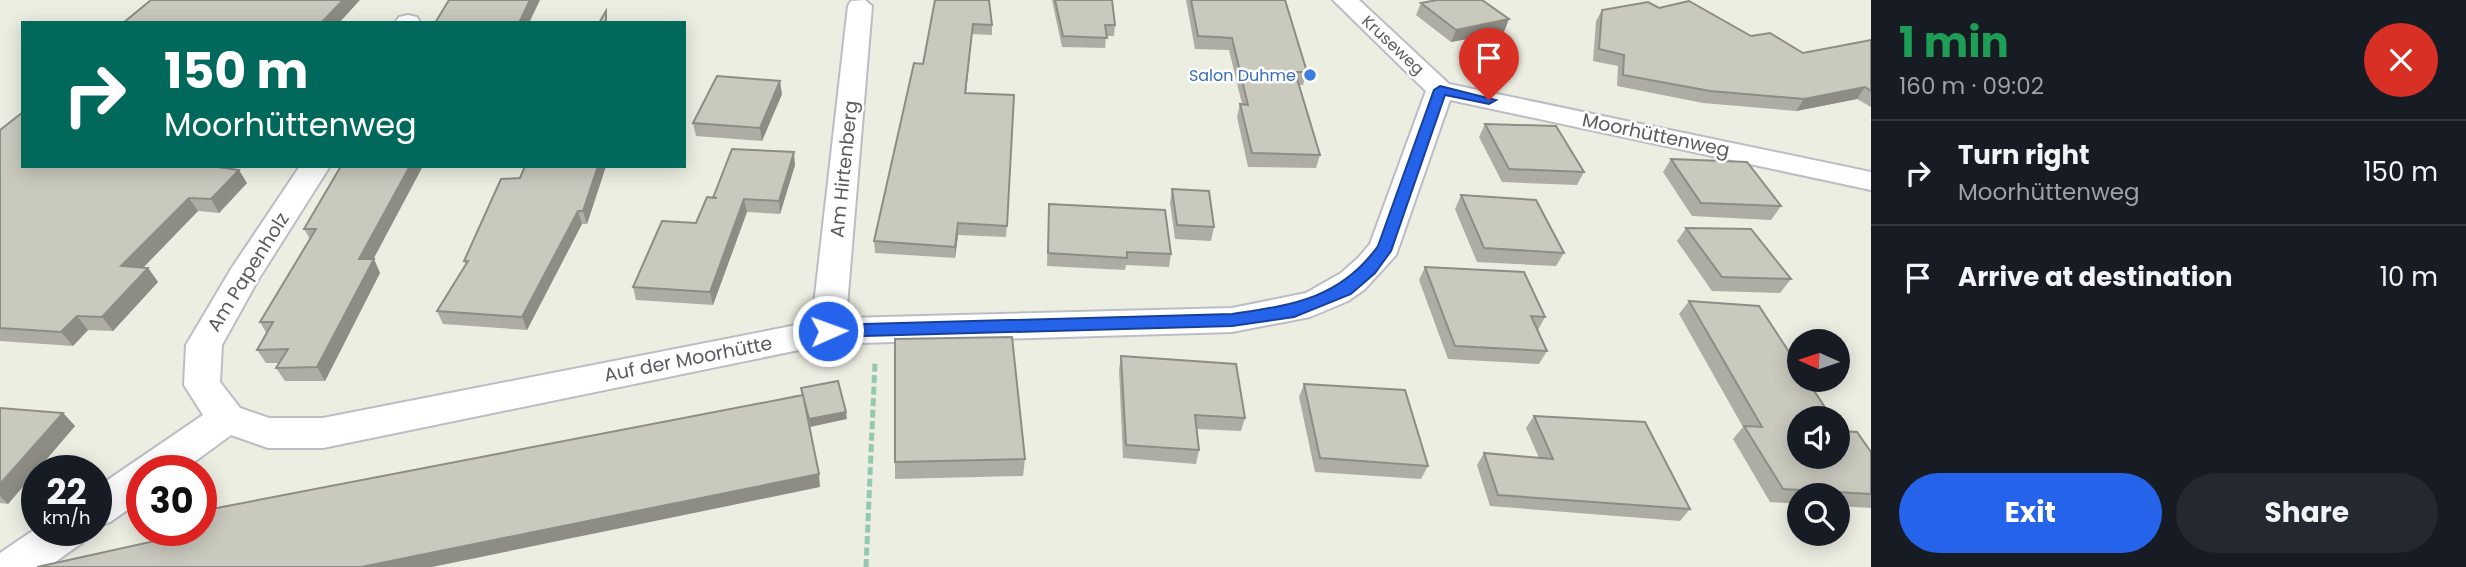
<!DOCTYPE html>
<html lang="en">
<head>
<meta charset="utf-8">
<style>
	body { margin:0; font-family:Poppins,sans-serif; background:#242831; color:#f1f3f6; height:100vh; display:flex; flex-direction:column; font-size:26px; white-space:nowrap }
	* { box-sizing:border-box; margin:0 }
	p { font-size:23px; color:#9ea1a6 }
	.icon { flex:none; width:38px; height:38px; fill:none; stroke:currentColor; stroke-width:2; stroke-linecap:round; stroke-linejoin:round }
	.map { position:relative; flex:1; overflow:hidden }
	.drawer { display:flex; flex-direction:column; background:#171b24; width:595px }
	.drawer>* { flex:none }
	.guide { position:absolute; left:21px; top:21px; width:665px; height:147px; border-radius:0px; box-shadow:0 4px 18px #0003; background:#00695c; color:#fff; overflow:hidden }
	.needle { width:46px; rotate:273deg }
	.buttons { position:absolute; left:1787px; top:329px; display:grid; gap:14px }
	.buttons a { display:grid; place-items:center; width:63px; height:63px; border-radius:50%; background:#171b24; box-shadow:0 4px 18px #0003; font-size:35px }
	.speed { position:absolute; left:21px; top:455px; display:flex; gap:14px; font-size:35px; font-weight:700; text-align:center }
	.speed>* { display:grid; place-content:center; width:91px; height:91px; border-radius:50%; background:#171b24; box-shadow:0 4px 18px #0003; line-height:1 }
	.speed small { font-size:18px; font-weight:400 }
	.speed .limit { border:10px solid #d22; background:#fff; color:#111 }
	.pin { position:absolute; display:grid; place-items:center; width:60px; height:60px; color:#fff; margin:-72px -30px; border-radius:50% 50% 50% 0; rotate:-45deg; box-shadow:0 0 7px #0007 }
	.pin .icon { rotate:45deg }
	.me { position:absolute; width:77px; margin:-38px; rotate:88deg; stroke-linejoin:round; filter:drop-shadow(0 0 5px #0008) }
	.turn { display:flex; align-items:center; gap:24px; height:147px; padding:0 28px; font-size:32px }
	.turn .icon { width:91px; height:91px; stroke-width:2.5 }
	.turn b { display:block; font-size:49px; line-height:60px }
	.round { display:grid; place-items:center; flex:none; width:74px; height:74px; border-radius:37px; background:#242831 }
	.overview { display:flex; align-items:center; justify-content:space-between; height:119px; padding:0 28px }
	h1 { font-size:42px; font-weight:700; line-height:52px; color:#1e9e55 }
	.primary-button { display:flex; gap:14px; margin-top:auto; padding:14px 28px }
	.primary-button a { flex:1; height:80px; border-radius:42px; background:#2563eb; color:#fff; font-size:28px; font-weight:700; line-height:80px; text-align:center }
	.primary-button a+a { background:#242831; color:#f1f3f6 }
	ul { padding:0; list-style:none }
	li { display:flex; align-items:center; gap:21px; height:105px; padding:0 28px; border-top:2px solid #363941 }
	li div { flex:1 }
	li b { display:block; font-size:26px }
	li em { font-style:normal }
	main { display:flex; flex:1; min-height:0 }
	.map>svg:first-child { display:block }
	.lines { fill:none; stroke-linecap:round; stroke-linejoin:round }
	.street-casing { stroke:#bcbdc4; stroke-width:4 }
	.path { stroke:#95c8b1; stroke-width:5; stroke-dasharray:8 3.5; stroke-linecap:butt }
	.street { fill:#fff; fill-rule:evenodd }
	.wall { fill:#adada3 }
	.shaded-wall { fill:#8d8d85 }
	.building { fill:#c9c9be; stroke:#8d8d85; stroke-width:2 }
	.route { fill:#2563eb; stroke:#184099; stroke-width:2 }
	.shop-dot { fill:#3f7fe0; stroke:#fff; stroke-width:2.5 }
	.labels { text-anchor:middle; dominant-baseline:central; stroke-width:5; stroke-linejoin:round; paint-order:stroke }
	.far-street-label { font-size:16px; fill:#5a5c63; stroke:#fff }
	.far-shop-label { font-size:16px; fill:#366cbe; stroke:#fff; text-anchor:end }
	.street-label { font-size:19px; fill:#5a5c63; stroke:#fff }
</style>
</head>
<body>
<main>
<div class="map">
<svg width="1871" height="567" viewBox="0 0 1871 567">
	<rect width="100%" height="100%" fill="#edeee2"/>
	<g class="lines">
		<defs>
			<path id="street" d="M865,0L872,6L846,318L1232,308L1306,293L1341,273L1358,258L1370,244L1426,91L1333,0H1359L1449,84L1871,172V190L1450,100L1396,255L1365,289L1348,301L1310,317L1232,332L828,344L323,448H268L231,435L182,471H142V500L110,522L96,527V488L203,415L184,385L186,345L231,269L300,166H330L258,280L222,345L220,382L240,408L269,418H323L812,322L848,6L851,1Z
				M408,15L417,17L420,22L395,23L399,17Z
				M37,528L88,530L82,543L48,567H0V553Z"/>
		</defs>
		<use href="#street" class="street-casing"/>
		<path class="path" d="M866,567L875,362"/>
		<use href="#street" class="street"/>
	</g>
	<path class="wall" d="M1052,0H1112L1115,25L1114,36H1106L1105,48L1062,47Z
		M1186,0H1285L1307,72L1303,85H1299L1320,155L1316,168L1248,167L1237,117L1240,104H1242L1229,50L1195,49Z
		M935,3L992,25V35L972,34L966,93L1014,95L1006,237L958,235L955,258L875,253L874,241L923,64Z
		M1421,3L1504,32L1451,42L1416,15Z
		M1659,8L1803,53L1871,40V107L1857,99L1796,111L1703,103L1617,86L1618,66L1593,61L1596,21L1602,10Z
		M782,94L762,141L696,136L693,123Z
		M1485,124L1584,172L1577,185L1502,182L1479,137Z
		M0,130L247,183L219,213L198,211L143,268H148L158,282L113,331L88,330L73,346L0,341Z
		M1671,159L1781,206L1771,220L1692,216L1663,172Z
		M795,165L780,214L747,212L713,305L636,300L633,287L696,223L714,198Z
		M341,166L373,259L380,273L325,381H285L276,368L279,363H266L257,350L267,334L260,322L310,239L304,229Z
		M606,166L587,224H582L527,330L443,324L437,311L466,265L464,261L520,178Z
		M1172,189L1214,227L1211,241L1175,239L1170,203Z
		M1461,195L1564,253L1556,266L1477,262L1455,209Z
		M1049,204L1171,254L1169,267L1126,265L1125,270L1047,266Z
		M1686,228L1791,279L1780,293L1712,291L1677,241Z
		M1425,267L1545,317L1538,330L1547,351L1539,364L1448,359L1419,280Z
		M1689,301L1840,431L1871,452V508L1838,506V495H1799V504L1770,502L1733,439L1743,427L1679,314Z
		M1121,356L1245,418L1241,431L1197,429L1199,450L1196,464L1123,458L1119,370Z
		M1304,384L1428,466L1421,479L1315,472L1299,397Z
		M0,408L63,413L75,426L8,504L0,503Z
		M1534,416L1690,509L1680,521L1490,506L1477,465L1484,453L1539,458L1526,428Z
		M1025,459L1023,476L895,479V462Z"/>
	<path class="shaded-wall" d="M343,0H360L339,23H321Z
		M530,0H540L529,23H519Z
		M1509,19L1504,32L1451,42L1456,30Z
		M973,24L972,34L965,103V93Z
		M780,81L782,94L762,141L760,128Z
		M1865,87L1857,99L1796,111L1804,99Z
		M794,152L795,165L780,214L779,201Z
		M410,166H423L366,273L359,259Z
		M598,166H606L587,224L583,211Z
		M239,170L247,183L219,213L211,199Z
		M189,198L198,211L131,280L121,266Z
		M744,199L747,212L713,305L710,292Z
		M578,211L582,224L527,330L522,317Z
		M958,223V235L955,258V247Z
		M374,259L380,273L325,381L317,367Z
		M148,268L158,282L113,331L102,317Z
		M77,316L88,330L73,346L61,332Z
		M846,412L847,419L810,427L809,419Z
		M63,413L75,426L8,504L0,496V484Z
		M819,474L820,487L432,567H361Z"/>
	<path class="building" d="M151,0H343L321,23H123Z
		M449,0H530L519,23H435Z
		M935,0H989L992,25L973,24L965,93L1014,95L1007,226L958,223L955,247L874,241L914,63L923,64Z
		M1055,0H1112L1115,25H1105L1107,38L1063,36Z
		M1191,0H1285L1307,72H1295L1320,155L1252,153L1240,104L1248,105L1232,38L1198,36Z
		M1437,0H1482L1509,19L1456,30L1421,3Z
		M1689,1L1751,36L1770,33L1803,53L1871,40V91L1865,87L1804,99L1710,91L1623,75L1624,55L1599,49L1602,10L1648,2L1659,8Z
		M606,11V23H599Z
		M717,76L780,81L760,128L693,123Z
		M23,112V166H210L239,170L211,199L189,198L121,266L148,268L102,317L77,316L61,332L0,328V130Z
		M1485,124L1556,126L1584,172L1509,169Z
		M732,149L794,152L779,201L744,199L710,292L633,287L662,221L696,223L707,197L717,198H713Z
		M1671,159L1747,162L1781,206L1701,203Z
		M341,166H410L359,259H374L317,367L276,368L288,349L257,350L273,322H260L316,229H304Z
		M525,166H598L583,211H578L522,317L437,311L468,261H464L501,179L520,178Z
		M1172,189L1209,191L1214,227L1177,225Z
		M1461,195L1536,200L1564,253L1484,248Z
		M1049,204L1165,210L1171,254L1127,252V258L1048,253Z
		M1686,228L1751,229L1791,279L1722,277Z
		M1425,267L1524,272L1545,317L1531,316L1547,351L1455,346Z
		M1689,301L1759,306L1799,367V380H1807L1832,418H1799V457H1838V427L1840,431L1857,432L1871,452V494L1783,489L1744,426L1762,427Z
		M1012,337L1025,459L895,462V339Z
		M1121,356L1236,364L1245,418L1195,415L1199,450L1126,445Z
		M838,381L846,412L809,419L801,388Z
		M1304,384L1405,390L1428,466L1320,458Z
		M803,395L819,474L361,567H37L164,539L167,530H201V511Z
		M0,408L63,413L0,484Z
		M1534,416L1645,422L1690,509L1498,495L1484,453L1553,459Z"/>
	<path class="route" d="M1440,86L1496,100L1489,104L1445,95L1391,251L1375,273L1351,294L1294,317L1232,326L828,337L819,331L828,325L1232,314C1292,305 1340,299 1378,246L1434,90Z"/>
	<circle class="shop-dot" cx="1310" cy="75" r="7"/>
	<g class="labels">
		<g class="far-street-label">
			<text transform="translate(1393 45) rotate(43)">Kruseweg</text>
		</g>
		<g class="far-shop-label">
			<text x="1296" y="75">Salon Duhme</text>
		</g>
		<g class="street-label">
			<text transform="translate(1656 135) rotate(12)">Moorhüttenweg</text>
			<text transform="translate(844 169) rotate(-84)">Am Hirtenberg</text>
			<text transform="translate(248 272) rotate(-58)">Am Papenholz</text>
			<text transform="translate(688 359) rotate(-11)">Auf der Moorhütte</text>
		</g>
	</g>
</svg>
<div class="buttons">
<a><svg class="needle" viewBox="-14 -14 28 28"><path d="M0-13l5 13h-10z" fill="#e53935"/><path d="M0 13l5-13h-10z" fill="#9ea1a6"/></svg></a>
<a><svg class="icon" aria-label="sound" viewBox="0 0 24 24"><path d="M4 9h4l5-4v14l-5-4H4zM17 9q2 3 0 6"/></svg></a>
<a><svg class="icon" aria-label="search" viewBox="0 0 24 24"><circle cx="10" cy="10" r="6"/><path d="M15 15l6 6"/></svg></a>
</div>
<div class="speed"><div>22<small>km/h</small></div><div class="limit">30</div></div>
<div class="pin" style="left:1489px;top:100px;background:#d93025"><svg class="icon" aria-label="arrive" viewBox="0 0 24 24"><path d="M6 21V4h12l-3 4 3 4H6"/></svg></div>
<svg class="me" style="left:828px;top:331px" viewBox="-20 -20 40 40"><circle r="17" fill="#2563eb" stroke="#fff" stroke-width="3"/><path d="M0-11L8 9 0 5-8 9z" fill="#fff"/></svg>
<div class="guide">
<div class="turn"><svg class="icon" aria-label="right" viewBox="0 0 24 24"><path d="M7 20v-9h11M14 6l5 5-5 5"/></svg><div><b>150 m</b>Moorhüttenweg</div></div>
</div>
</div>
<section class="drawer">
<div class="overview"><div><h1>1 min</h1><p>160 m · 09:02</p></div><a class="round" style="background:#d93025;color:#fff"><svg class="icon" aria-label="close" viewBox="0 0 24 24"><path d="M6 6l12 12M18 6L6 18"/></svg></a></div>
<ul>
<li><svg class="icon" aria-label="right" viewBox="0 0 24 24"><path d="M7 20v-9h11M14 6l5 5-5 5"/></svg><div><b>Turn right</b><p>Moorhüttenweg</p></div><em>150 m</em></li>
<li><svg class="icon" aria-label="arrive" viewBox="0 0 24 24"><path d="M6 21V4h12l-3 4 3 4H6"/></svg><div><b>Arrive at destination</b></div><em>10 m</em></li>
</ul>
<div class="primary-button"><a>Exit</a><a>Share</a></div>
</section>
</main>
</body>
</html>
